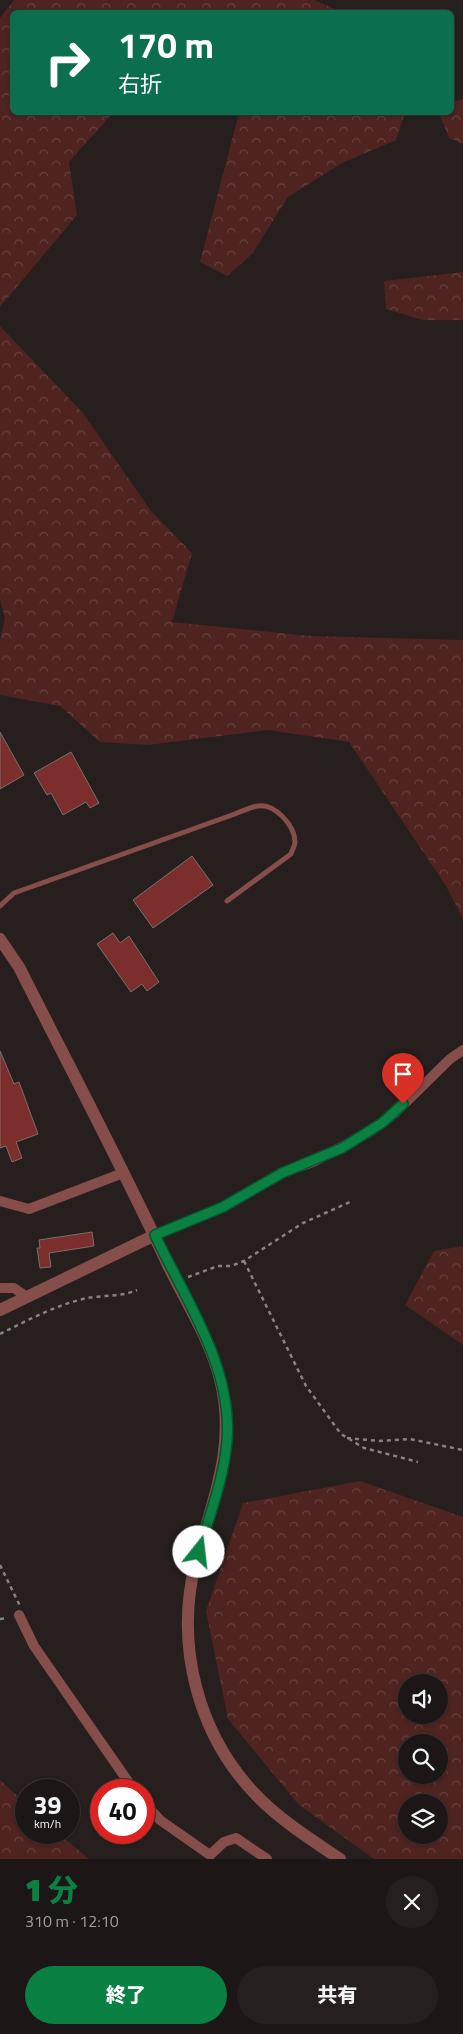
<!DOCTYPE html>
<html lang="ja">
<head>
<meta charset="utf-8">
<style>
	body { margin:0; font-family:"Titillium Web","Noto Sans JP",sans-serif; background:#25201f; color:#f1f3f6; height:100vh; display:flex; flex-direction:column; font-size:19px; white-space:nowrap }
	* { box-sizing:border-box; margin:0 }
	p { font-size:16px; color:#a09fa1 }
	.icon { flex:none; width:28px; height:28px; fill:none; stroke:currentColor; stroke-width:2; stroke-linecap:round; stroke-linejoin:round }
	.map { position:relative; height:1859px; overflow:hidden }
	.details { display:flex; flex-direction:column; background:#1c1716; flex:1 }
	.details>* { flex:none }
	.guide { position:absolute; left:10px; top:10px; width:444px; height:105px; border-radius:8px; box-shadow:0 1px 4px #0004,0 0 0 1px #3a3635; background:#0b6e4f; color:#fff; overflow:hidden }
	.buttons { position:absolute; left:398px; top:1674px; display:grid; gap:10px }
	.buttons a { display:grid; place-items:center; width:50px; height:50px; border-radius:50%; background:#1c1716; box-shadow:0 1px 4px #0004,0 0 0 1px #3a3635; font-size:25px }
	.speed { position:absolute; left:15px; top:1779px; display:flex; gap:10px; font-size:25px; font-weight:700; text-align:center }
	.speed>* { display:grid; place-content:center; width:65px; height:65px; border-radius:50%; background:#1c1716; box-shadow:0 1px 4px #0004,0 0 0 1px #3a3635; line-height:1 }
	.speed small { font-size:12px; font-weight:400 }
	.speed .limit { border:8px solid #d22; background:#fff; color:#111 }
	.pin { position:absolute; display:grid; place-items:center; width:42px; height:42px; color:#fff; margin:-51px -21px; border-radius:50% 50% 50% 0; rotate:-45deg; box-shadow:0 0 5px #0007 }
	.pin .icon { rotate:45deg }
	.me { position:absolute; width:55px; margin:-28px; rotate:16deg; stroke-linejoin:round; filter:drop-shadow(0 0 4px #0008) }
	.turn { display:flex; align-items:center; gap:18px; height:105px; padding:0 25px; font-size:22px }
	.turn .icon { width:65px; height:65px; stroke-width:2.5 }
	.turn b { display:block; font-size:35px; line-height:42px }
	.round { display:grid; place-items:center; flex:none; width:52px; height:52px; border-radius:26px; background:#25201f }
	.head { display:flex; align-items:center; justify-content:space-between; height:85px; padding:0 25px }
	h1 { font-size:30px; font-weight:800; line-height:38px; color:#0b8043 }
	.action { display:flex; gap:10px; margin-top:auto; padding:10px 25px }
	.action a { flex:1; height:58px; border-radius:30px; background:#0b8043; color:#fff; font-size:20px; font-weight:800; line-height:58px; text-align:center }
	.action a+a { background:#25201f; color:#f1f3f6 }
	.map>svg:first-child { display:block }
	.forest { fill:url(#forest-crowns); fill-rule:evenodd }
	.building { fill:#7c2e2c; stroke:#786f6e }
	.lines { fill:none; stroke-linecap:round; stroke-linejoin:round }
	.path { stroke:#898282; stroke-width:2.5; stroke-dasharray:4 4; stroke-linecap:butt }
	.service { stroke:#864e4a; stroke-width:5 }
	.minor { stroke:#864e4a; stroke-width:10 }
	.tertiary { stroke:#864e4a; stroke-width:12 }
	.route-casing { stroke:#07532c; stroke-width:12 }
	.route { stroke:#0b8043; stroke-width:9 }
</style>
</head>
<body>
<div class="map">
<svg width="463" height="1859" viewBox="0 0 463 1859">
	<defs>
		<pattern id="forest-crowns" width="20" height="18" patternUnits="userSpaceOnUse" patternTransform="scale(1.25)"><rect width="20" height="18" fill="#4e2320"/><path d="M2 6a3 3 0 1 1 6 0M12 15a3 3 0 1 1 6 0" fill="none" stroke="#674240"/></pattern>
	</defs>
	<rect width="100%" height="100%" fill="#261f1e"/>
	<path class="forest" d="M14,0H314L342,12H12V112L113,113L69,162L77,215L0,307V18Z
		M463,99V144L449,138L439,113L451,112V103Z
		M239,113V112L405,113L396,140L342,163L288,197L252,254L227,276L200,262Z
		M463,272V320H423L386,309L384,281Z
		M0,326L83,413L151,511L192,553L172,622L310,636L463,640V919L446,886L349,742L268,730L148,745L100,742L60,706L0,695V641L5,618L0,600Z
		M463,1246V1345L405,1305L434,1251Z
		M360,1481L463,1517V1859H374L298,1804L228,1719L206,1611L243,1503ZM439,1682V1715H406V1682ZM439,1742V1775H406V1742ZM439,1802V1835H406V1802Z
		M0,1780L26,1804V1832L58,1833L89,1859H0Z"/>
	<path class="building" d="M0,732L24,775L0,789Z
		M71,752L99,803L90,808L86,802L63,815L51,793L47,795L34,773Z
		M192,856L213,885L153,928L133,900Z
		M113,933L120,943L129,936L159,982L147,991L142,984L131,992L97,944Z
		M0,1051L14,1084L19,1082L38,1134L16,1142L22,1158L12,1162L6,1146L0,1148Z
		M92,1232L94,1246L49,1253L51,1267L40,1268L37,1248H40L39,1240Z"/>
	<g class="lines">
		<path class="path" d="M244,1261L306,1386L341,1434L364,1448L418,1462
			M188,1277L218,1266H231L244,1261L303,1223L350,1202
			M0,1334C28,1320 56,1305 87,1298C103,1295 122,1297 137,1290
			M347,1438L379,1441L410,1439L463,1450
			M0,1565L20,1606
			M0,1619L8,1618"/>
		<path class="service" d="M0,906L14,893L232,815C240,812 250,807 258,806C275,803 295,826 295,842C295,846 292,850 291,854L227,901"/>
		<path class="minor" d="M0,1201L29,1209L123,1173
			M155,1235L223,1207L282,1173L313,1162L368,1133L395,1113L450,1059L463,1050
			M0,1288H14L27,1297
			M19,1615L34,1646L134,1790
			M144,1802L160,1820L210,1855L224,1842L236,1838L267,1859"/>
		<path class="tertiary" d="M0,939L19,967C69,1066 121,1164 168,1265C186,1302 210,1339 220,1379C237,1445 213,1499 196,1561C174,1645 198,1737 259,1798C283,1822 312,1840 340,1859
			M0,1310L155,1235"/>
	</g>
	<g class="lines">
		<defs>
			<path id="route" d="M199,1552C209,1516 224,1479 227,1441C233,1367 185,1299 155,1235L223,1207L282,1173L342,1148L382,1123L403,1104"/>
		</defs>
		<use href="#route" class="route-casing"/>
		<use href="#route" class="route"/>
	</g>
</svg>
<div class="buttons">
<a><svg class="icon" aria-label="sound" viewBox="0 0 24 24"><path d="M4 9h4l5-4v14l-5-4H4zM17 9q2 3 0 6"/></svg></a>
<a><svg class="icon" aria-label="search" viewBox="0 0 24 24"><circle cx="10" cy="10" r="6"/><path d="M15 15l6 6"/></svg></a>
<a><svg class="icon" aria-label="layers" viewBox="0 0 24 24"><path d="M12 4l9 5-9 5-9-5zM3 14l9 5 9-5"/></svg></a>
</div>
<div class="speed"><div>39<small>km/h</small></div><div class="limit">40</div></div>
<div class="pin" style="left:403px;top:1104px;background:#d93025"><svg class="icon" aria-label="arrive" viewBox="0 0 24 24"><path d="M6 21V4h12l-3 4 3 4H6"/></svg></div>
<svg class="me" style="left:199px;top:1552px" viewBox="-20 -20 40 40"><circle r="19" fill="#fff"/><path d="M0-13L10 11 0 6-10 11z" fill="#0b8043"/></svg>
<div class="guide">
<div class="turn"><svg class="icon" aria-label="right" viewBox="0 0 24 24"><path d="M7 20v-9h11M14 6l5 5-5 5"/></svg><div><b>170 m</b>右折</div></div>
</div>
</div>
<section class="details">
<div class="head"><div><h1>1 分</h1><p>310 m · 12:10</p></div><a class="round"><svg class="icon" aria-label="close" viewBox="0 0 24 24"><path d="M6 6l12 12M18 6L6 18"/></svg></a></div>
<div class="action"><a>終了</a><a>共有</a></div>
</section>
</body>
</html>
